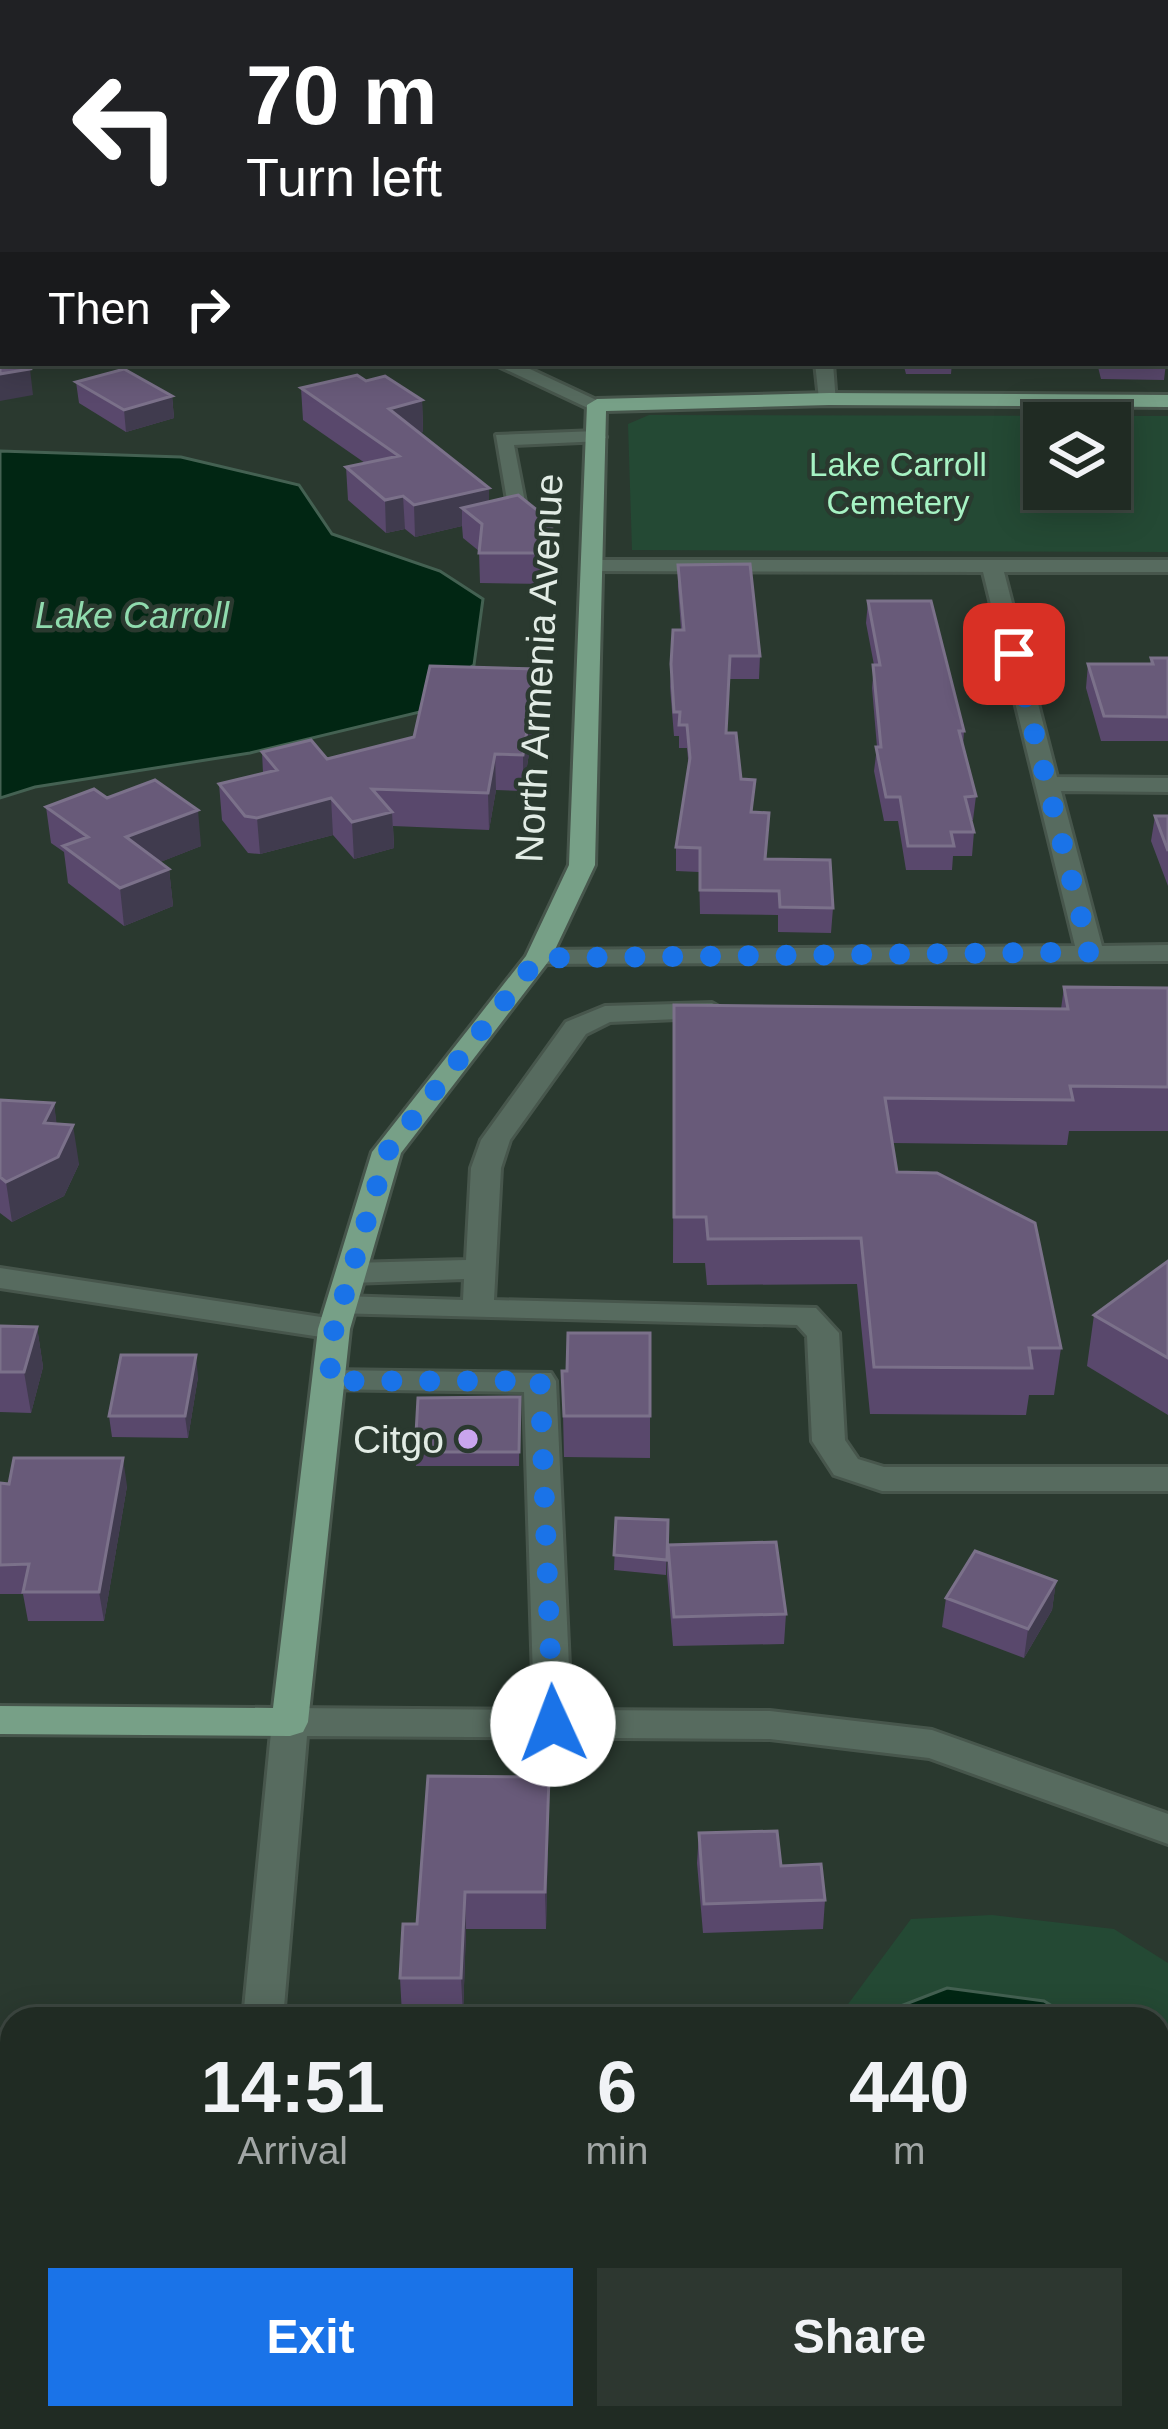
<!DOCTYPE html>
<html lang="en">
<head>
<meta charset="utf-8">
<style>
	body { margin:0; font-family:Helvetica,sans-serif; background:#2d3730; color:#f1f3f6; height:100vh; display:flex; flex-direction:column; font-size:45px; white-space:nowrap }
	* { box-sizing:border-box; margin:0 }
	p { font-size:39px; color:#a2a7a6 }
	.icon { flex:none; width:66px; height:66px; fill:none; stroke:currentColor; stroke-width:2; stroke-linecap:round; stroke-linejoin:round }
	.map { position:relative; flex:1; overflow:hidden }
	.drawer { position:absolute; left:0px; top:2007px; width:1170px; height:423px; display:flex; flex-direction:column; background:#202b23; border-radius:36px 36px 0 0; box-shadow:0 6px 30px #0003,0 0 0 3px #3d4741 }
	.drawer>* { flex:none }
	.hud { position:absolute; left:0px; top:0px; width:1170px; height:366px; box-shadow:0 6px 30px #0003,0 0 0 3px #3d4741; background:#202124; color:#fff; overflow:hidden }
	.buttons { position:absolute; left:1023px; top:402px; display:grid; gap:24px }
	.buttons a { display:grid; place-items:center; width:108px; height:108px; border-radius:0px; background:#202b23; box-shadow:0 6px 30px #0003,0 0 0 3px #3d4741; font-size:60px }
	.pin { position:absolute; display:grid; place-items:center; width:102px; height:102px; color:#fff; margin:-51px; border-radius:24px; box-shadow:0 6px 18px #0006 }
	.me { position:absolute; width:132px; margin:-66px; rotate:358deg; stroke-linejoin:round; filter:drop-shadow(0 0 9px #0008) }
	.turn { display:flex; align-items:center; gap:42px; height:252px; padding:0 48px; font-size:54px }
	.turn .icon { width:156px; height:156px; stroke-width:2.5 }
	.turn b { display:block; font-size:84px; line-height:102px }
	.then { display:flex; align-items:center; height:114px; padding:0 48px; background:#0003; gap:24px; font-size:45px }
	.eta { display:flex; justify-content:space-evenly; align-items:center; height:204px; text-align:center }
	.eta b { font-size:72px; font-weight:600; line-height:84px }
	.action { display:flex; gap:24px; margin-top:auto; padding:24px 48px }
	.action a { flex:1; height:138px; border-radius:0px; background:#1a73e8; color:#fff; font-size:48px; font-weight:600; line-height:138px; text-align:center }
	.action a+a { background:#2d3730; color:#f1f3f6 }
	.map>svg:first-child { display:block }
	.green { fill:#244934; fill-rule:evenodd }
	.water { fill:#012613; stroke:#446152; stroke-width:3 }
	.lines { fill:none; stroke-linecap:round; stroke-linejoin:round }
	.minor-casing { stroke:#47564c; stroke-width:6 }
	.major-casing { stroke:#47564c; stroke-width:6 }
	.minor { fill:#576b5f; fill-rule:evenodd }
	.major { fill:#77a087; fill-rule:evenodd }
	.wall { fill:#59486c }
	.shaded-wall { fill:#403b4e }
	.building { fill:#685a79; stroke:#7b718a; stroke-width:3 }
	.route { stroke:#1a73e8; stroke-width:21; stroke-dasharray:0 37.8 }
	.poi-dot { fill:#c9a5ee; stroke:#2a392f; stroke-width:4.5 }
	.labels { text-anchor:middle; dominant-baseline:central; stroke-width:9; stroke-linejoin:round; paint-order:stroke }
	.far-park-label { font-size:33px; fill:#a6f2c3; stroke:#2a392f }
	.far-water-label { font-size:36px; font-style:italic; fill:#90dbae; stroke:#2a392f }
	.street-label { font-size:39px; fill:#e2ece5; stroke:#2a392f }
	.poi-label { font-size:39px; fill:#e2ece5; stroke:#2a392f; text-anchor:end }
</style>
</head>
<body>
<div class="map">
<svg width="1168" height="2429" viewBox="0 0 1168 2429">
	<rect width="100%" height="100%" fill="#2a392f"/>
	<path class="green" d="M649,415L1168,416V552L632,550L628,424ZM1044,423H1110V489H1044Z
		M992,1915L1114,1929L1168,1963V2374L1158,2378V2019H837L911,1919Z"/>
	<path class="water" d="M0,451L181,457L299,485L332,534L440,571L483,599L474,665L449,682L420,712L250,753L35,787L0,798Z
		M947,1988L1044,2001L1073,2019H867Z
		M1158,2072L1168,2079V2263L1158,2278Z"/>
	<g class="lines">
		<defs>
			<path id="minor" d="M478,0H492L477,3Z
				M766,0H780V3H766Z
				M1056,0H1070L1071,3H1057Z
				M0,126H3V136H0Z
				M1167,230H1168V243H1167Z
				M492,363H517L607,405L590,409Z
				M815,363H833L836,403L819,399Z
				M596,431L606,437L603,441L514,445L525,502L508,506L496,435Z
				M593,560H1168V572H1004L1057,777L1168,778V792L1061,791L1102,946L1168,945V961L529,964L525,958L529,952L538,950L1075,946L983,572L585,571V561Z
				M712,1003L726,1011L722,1017L610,1022L586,1034L510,1140L501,1168L494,1300L816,1308L839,1333L845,1440L858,1459L884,1467H1168V1491H882L834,1475L812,1441L807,1336L797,1325L331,1313L326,1306L342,1296L463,1300L464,1279L351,1283L336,1273L351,1263L466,1260L471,1168L481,1140L566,1022L605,1006Z
				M0,1268L334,1319L350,1329L334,1339L0,1288Z
				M329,1370L551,1373L556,1381L571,1710L770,1711L932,1730L1168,1814V1844L929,1758L770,1739L307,1736L283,2019H243L272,1722L277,1712L290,1708L534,1710L524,1392L318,1389L313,1381L318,1373Z
				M0,2061H12V2097H0Z
				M203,2418H249L248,2429H202Z"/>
			<path id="major" d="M829,393L1168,395V407L829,405L606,411L595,865L551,958L401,1153L350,1329L308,1722L303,1732L290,1736L0,1734V1706L273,1708L318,1329L372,1152L526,956L569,865L587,405L597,399Z"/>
		</defs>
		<use href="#minor" class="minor-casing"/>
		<use href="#major" class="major-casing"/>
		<use href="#minor" class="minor"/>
		<use href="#major" class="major"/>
	</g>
	<path class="wall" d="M0,32L3,33V116H0Z
		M0,214H3V310H0Z
		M903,363H952L951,374H906Z
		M1097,363H1166L1164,380L1101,379Z
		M366,381L422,400L423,432L419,433L489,488V501L552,522L551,584L480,583L479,551L463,538L462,526L415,537L405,529L386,533L348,500L346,467L365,463L303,420L301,388Z
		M76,382L172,396L174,418L126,432L79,403Z
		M678,565L760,656L759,679H729L726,733L753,812L766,859L833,908L831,933L778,932V915L700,914L699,872L676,871V847L689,769L687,748H679V736H674L670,687L673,630H681L678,587Z
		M868,601L964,731L963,746L976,796L973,820H971L974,832L972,856H953L952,870H906L898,821H884L874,771L877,747L872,688L874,665L866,623Z
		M1151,658H1168V741H1101L1086,688L1088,664H1150Z
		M537,669V704L523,791L496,790L489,830L393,826L394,848L354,859L333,835L260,854L248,853L222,820L219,784L263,773L262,752L327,759L414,737Z
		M107,798L201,846L160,862L169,869L173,906L124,926L68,883L64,852L51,843L46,807Z
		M1155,816H1168V886L1151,841Z
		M1064,987L1168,988V1131H1069L1067,1145L892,1143L897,1172L1061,1348L1054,1395H1029L1026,1415L870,1414L857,1284L707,1285L705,1263H673L674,1005L1061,1009Z
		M0,1100L54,1103L56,1123L79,1164L64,1196L12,1222L0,1213Z
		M1168,1261V1415L1087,1366L1094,1315Z
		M0,1326L37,1327L43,1367L31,1413L0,1412Z
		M562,1371L650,1416V1458L564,1457Z
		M198,1377L188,1438L112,1437L109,1416Z
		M520,1397L519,1466H416L415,1452Z
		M0,1483L127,1486L104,1621H28L23,1594H0Z
		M616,1518L668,1520L666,1575L614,1570Z
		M668,1545L786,1614L784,1644L673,1646L667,1574Z
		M1056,1581L1052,1610L1024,1658L942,1627L946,1598Z
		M549,1777L546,1929H466L463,2015H402L400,1978L417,1924Z
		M699,1833L781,1866L825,1900L823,1929L703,1933L697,1863Z"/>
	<path class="shaded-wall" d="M3,162V190L0,195V166Z
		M30,369L33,395L0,401V374Z
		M172,396L174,418L126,432L124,410Z
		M422,400L423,432L390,440L389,409Z
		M489,488V520L462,508V526L415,537L414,505Z
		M403,496L405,529L386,533L385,500Z
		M537,669V704L523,791V755Z
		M495,754L496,790L489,830L488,793Z
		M331,798L333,835L260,854L257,818Z
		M198,810L201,846L130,874L126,837Z
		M392,812L394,848L354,859L352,822Z
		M169,869L173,906L124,926L120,888Z
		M54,1103L59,1142L73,1125L79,1164L64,1196L12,1222L6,1182L44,1123Z
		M37,1327L43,1367L31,1413L24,1372Z
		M196,1355L198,1377L188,1438L185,1416Z
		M123,1458L127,1486L104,1621L99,1592Z
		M1056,1581L1052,1610L1024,1658L1028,1629Z
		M549,1777V1814L546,1929L545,1892Z
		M465,1892L466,1929L463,2015L461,1978Z"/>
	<path class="building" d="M12,0H76L74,3H10Z
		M535,0H589V3H535Z
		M688,0H734L735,3L670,2H688Z
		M833,0H883L884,3H834Z
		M975,0H1020L1022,3H976Z
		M1121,0H1168V101L1167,3H1122Z
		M0,41H3V98H0Z
		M0,214H3V284H0Z
		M0,334L3,338V363H25L30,369L0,374Z
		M124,369L172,396L124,410L76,382Z
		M357,375L366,381L385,376L422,400L389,409L489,488L414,505L403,496L385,500L346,467L399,456L301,388Z
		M518,495L552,522L551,553H479L482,524L462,508Z
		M750,564L760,656H730L726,733H736L741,779L755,780L751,812L769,813L765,859L830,860L833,908L780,907L779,891L700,890V848L676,847L690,758L687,725H679L680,712H674L671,664L673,630H684L678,565Z
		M868,601H931L964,731H959L976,796L965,797L974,832H951L954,846H908L900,797H886L876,747H881L873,665H880Z
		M1151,658H1168V717L1104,716L1088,664H1153Z
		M430,666L537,669L523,755L495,754L488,793L372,789L392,812L352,822L331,798L257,818L245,816L219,784L277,770L262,752L311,740L327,759L414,737Z
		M155,780L198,810L126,837L169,869L120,888L63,846L88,837L46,807L94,789L107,798Z
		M1155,816H1168V851Z
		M1064,987L1168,988V1087L1070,1086L1073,1100L885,1098L897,1172L937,1173L1035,1223L1061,1348H1029L1032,1368L874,1367L861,1238L708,1239L706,1217H674V1005L1068,1009Z
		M0,1100L54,1103L44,1123L73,1125L58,1157L6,1182L0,1177Z
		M1168,1261V1358L1094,1315Z
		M0,1326L37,1327L24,1372H0Z
		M568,1333H650V1416H564L562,1371H567Z
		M121,1355H196L185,1416H109Z
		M520,1397L519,1452H415L418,1398Z
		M14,1458H123L99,1592H23L29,1564L0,1565V1483L9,1484Z
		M616,1518L668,1520L667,1560L614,1555Z
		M776,1542L786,1614L674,1617L668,1545Z
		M975,1551L1056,1581L1028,1629L946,1598Z
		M428,1776L549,1777L545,1892H465L461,1978H400L403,1924H417Z
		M777,1831L781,1866L821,1864L825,1900L704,1904L699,1833Z"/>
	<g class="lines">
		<path class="route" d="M553,1724L540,1381H329L334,1329L387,1152L538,958L1090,952L1014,654"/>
	</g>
	<circle class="poi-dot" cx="468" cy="1439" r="12"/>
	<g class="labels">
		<g class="far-park-label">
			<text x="898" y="464">Lake Carroll<tspan x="898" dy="38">Cemetery</tspan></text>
		</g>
		<g class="far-water-label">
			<text x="132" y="615">Lake Carroll</text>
		</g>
		<g class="street-label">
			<text transform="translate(539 668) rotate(-87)">North Armenia Avenue</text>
		</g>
		<g class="poi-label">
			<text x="444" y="1439">Citgo</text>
		</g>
	</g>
</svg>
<div class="buttons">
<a><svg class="icon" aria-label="layers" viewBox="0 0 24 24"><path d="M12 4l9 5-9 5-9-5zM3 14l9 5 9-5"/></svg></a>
</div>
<div class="pin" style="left:1014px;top:654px;background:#d93025"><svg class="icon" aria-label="arrive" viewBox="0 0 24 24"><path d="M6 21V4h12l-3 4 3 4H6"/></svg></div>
<svg class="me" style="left:553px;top:1724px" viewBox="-20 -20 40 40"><circle r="19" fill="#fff"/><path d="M0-13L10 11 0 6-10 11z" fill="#1a73e8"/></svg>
<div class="hud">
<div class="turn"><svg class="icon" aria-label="left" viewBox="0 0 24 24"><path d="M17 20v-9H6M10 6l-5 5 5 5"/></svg><div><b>70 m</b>Turn left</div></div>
<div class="then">Then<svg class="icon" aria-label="right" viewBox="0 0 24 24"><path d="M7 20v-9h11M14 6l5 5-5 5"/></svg></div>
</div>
<section class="drawer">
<div class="eta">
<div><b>14:51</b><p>Arrival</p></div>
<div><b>6</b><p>min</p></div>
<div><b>440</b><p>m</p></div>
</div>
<div class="action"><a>Exit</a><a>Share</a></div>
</section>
</div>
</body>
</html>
